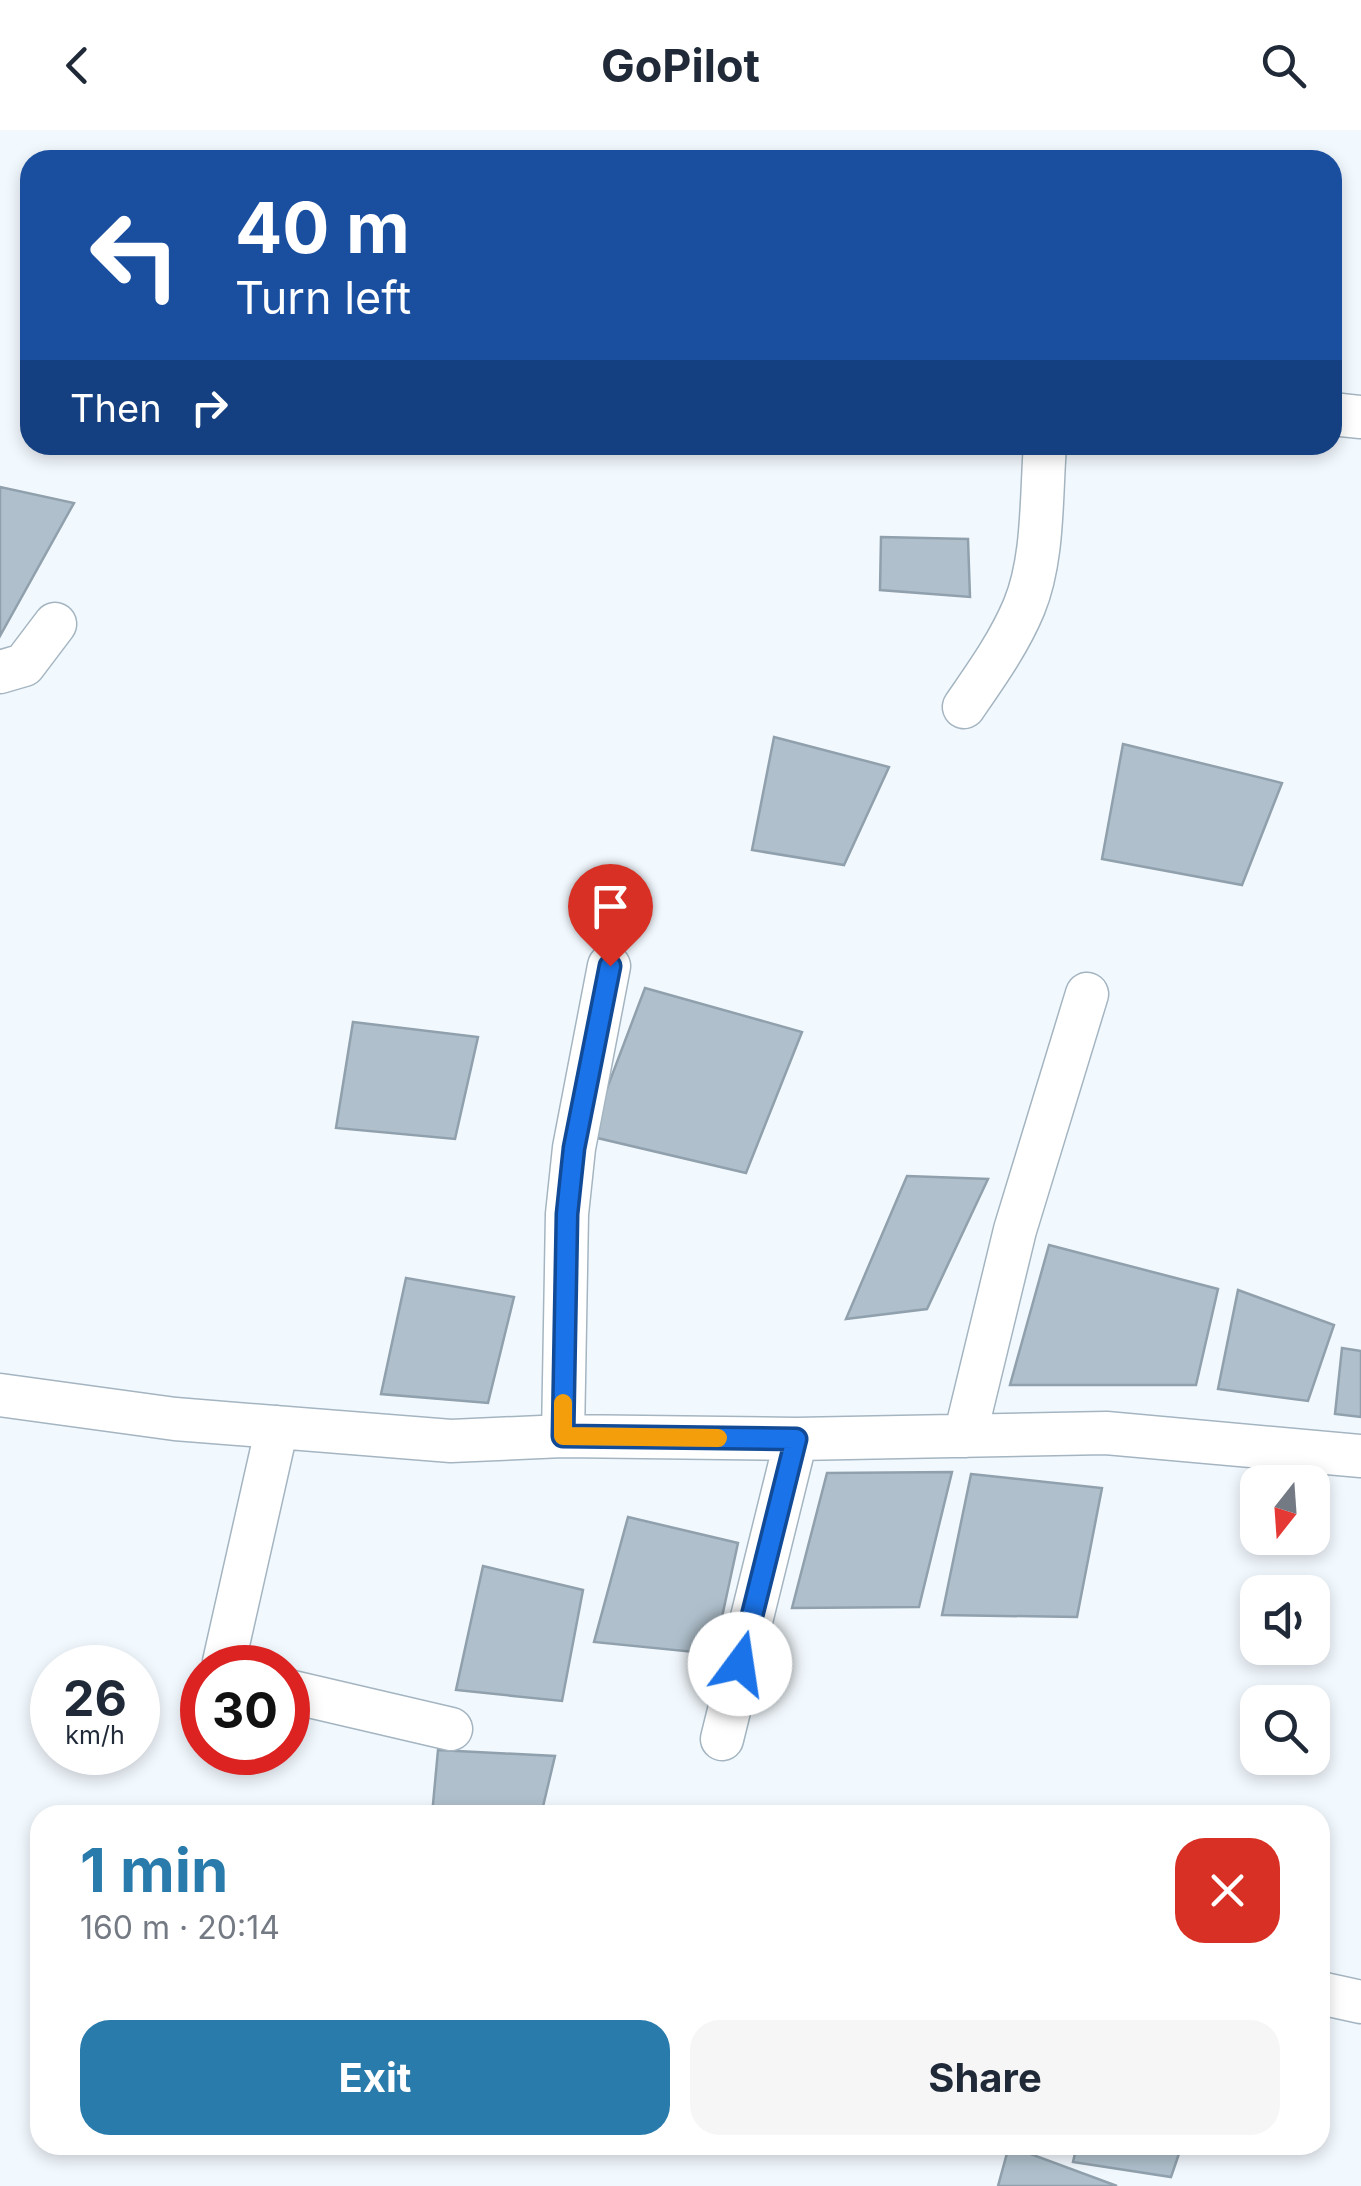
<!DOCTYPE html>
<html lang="en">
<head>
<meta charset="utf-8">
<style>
	body { margin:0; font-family:Inter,sans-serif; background:#f6f6f7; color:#1f2937; height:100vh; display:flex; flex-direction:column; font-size:38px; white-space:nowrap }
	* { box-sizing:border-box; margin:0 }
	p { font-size:32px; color:#747a83 }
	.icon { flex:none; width:55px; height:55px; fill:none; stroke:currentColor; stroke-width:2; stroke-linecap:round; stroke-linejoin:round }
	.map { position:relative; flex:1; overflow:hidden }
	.details { position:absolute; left:30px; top:1675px; width:1300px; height:350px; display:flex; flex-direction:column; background:#fff; border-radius:30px; box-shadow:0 5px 15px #0003 }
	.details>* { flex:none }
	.guide { position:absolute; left:20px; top:20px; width:1322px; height:305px; border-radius:30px; box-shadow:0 5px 15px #0003; background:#1a4fa0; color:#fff; overflow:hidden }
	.needle { width:65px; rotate:197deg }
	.buttons { position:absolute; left:1240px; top:1335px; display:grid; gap:20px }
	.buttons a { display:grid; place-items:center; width:90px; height:90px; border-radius:20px; background:#fff; box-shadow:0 5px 15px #0003; font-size:50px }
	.speed { position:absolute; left:30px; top:1515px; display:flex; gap:20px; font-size:50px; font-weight:700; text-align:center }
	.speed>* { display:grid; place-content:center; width:130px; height:130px; border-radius:50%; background:#fff; box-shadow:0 5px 15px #0003; line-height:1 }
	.speed small { font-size:25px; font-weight:400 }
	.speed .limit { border:15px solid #d22; background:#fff; color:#111 }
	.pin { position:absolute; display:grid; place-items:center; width:85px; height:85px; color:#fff; margin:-102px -42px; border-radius:50% 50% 50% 0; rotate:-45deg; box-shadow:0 0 10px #0007 }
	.pin .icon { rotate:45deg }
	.me { position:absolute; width:110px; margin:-55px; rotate:14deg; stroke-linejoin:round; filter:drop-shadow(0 0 8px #0008) }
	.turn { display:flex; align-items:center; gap:35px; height:210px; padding:0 50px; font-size:45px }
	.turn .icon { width:130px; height:130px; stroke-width:2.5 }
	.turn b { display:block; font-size:70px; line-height:85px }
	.then { display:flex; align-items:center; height:95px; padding:0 50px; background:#0003; gap:20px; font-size:38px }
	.round { display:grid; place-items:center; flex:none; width:105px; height:105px; border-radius:30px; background:#f6f6f7 }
	.summary { display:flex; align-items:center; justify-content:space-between; height:170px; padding:0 50px }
	h1 { font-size:60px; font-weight:700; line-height:75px; color:#287bab }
	.primary-button { display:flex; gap:20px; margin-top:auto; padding:20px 50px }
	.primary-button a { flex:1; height:115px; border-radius:30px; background:#287bab; color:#fff; font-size:40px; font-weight:700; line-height:115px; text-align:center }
	.primary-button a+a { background:#f6f6f7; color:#1f2937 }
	header { display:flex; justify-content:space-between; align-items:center; height:130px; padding:0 50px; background:#fff; font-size:45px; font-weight:700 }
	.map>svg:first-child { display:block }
	.building { fill:#afc0cc; stroke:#90a0ac; stroke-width:2.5 }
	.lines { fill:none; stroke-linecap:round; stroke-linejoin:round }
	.minor-casing { stroke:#a4b5c1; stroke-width:45 }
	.minor { stroke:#fff; stroke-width:42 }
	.route-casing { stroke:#114b97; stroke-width:25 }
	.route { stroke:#1a73e8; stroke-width:18 }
	.slow { stroke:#f59e0b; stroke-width:18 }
</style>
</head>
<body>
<header><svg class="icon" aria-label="back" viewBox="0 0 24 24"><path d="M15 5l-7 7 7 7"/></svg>GoPilot<svg class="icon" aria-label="search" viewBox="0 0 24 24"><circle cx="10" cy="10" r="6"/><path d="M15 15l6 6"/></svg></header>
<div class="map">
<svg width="1361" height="2056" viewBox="0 0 1361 2056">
	<rect width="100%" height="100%" fill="#f2f9fe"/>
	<path class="building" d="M0,357L74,373L0,506Z
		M881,407L968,409L970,467L880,460Z
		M774,607L889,637L844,735L752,720Z
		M1123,614L1282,653L1242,755L1102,729Z
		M645,858L802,902L746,1043L589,1006Z
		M353,892L478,907L455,1009L336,998Z
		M907,1046L988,1049L927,1179L846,1189Z
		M1049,1115L1218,1159L1196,1255H1010Z
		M406,1148L514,1167L488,1273L381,1264Z
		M1238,1160L1334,1195L1308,1271L1218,1259Z
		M1342,1218L1361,1221V1287L1335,1284Z
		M952,1342L919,1477L792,1478L827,1343Z
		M971,1344L1102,1358L1077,1487L942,1485Z
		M628,1387L738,1413L714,1524L594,1512Z
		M483,1436L583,1460L562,1571L456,1560Z
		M438,1620L555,1626L541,1685H432Z
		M1077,2015H1182L1171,2047L1073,2032Z
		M1009,2016L1117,2056H998Z"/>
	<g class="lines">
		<defs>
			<path id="minor" d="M1332,284L1361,287
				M0,542L24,535L55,494
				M964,577C986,545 1009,513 1024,477C1044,429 1041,366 1045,315
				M0,1265L175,1289L451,1311L563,1306L796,1309L1106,1303L1361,1326
				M563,1306L567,1084L574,1018L609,836
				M965,1306L1015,1100L1087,864
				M226,1538L224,1532L277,1297
				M288,1561L451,1599
				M722,1609L796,1309
				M1320,1863L1361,1872"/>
		</defs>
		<use href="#minor" class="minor-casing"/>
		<use href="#minor" class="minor"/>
	</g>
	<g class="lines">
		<defs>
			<path id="route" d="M610,836L574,1018L567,1084L563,1306L796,1309L740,1534"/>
		</defs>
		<use href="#route" class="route-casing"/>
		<use href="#route" class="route"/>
		<path class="slow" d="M563,1273V1306L718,1308"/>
	</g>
</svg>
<div class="buttons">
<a><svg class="needle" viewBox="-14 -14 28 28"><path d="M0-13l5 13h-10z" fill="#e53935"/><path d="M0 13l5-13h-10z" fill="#747a83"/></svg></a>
<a><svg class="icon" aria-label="sound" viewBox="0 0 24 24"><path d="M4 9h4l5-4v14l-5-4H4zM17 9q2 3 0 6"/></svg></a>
<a><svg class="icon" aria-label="search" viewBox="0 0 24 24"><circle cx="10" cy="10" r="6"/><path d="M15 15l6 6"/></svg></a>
</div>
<div class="speed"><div>26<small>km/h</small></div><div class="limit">30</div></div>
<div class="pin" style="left:610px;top:836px;background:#d93025"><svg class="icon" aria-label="arrive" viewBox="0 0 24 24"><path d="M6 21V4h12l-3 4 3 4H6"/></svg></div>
<svg class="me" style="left:740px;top:1534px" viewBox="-20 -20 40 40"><circle r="19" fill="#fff"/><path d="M0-13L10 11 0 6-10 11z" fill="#1a73e8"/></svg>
<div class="guide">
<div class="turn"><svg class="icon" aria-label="left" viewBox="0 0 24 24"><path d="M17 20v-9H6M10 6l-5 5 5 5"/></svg><div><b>40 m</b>Turn left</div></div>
<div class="then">Then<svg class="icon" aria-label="right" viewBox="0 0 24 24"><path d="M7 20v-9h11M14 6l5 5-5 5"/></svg></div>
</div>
<section class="details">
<div class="summary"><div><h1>1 min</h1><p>160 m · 20:14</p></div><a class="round" style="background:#d93025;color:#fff"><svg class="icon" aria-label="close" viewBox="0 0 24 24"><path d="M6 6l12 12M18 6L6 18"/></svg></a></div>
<div class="primary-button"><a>Exit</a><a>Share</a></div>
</section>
</div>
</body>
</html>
